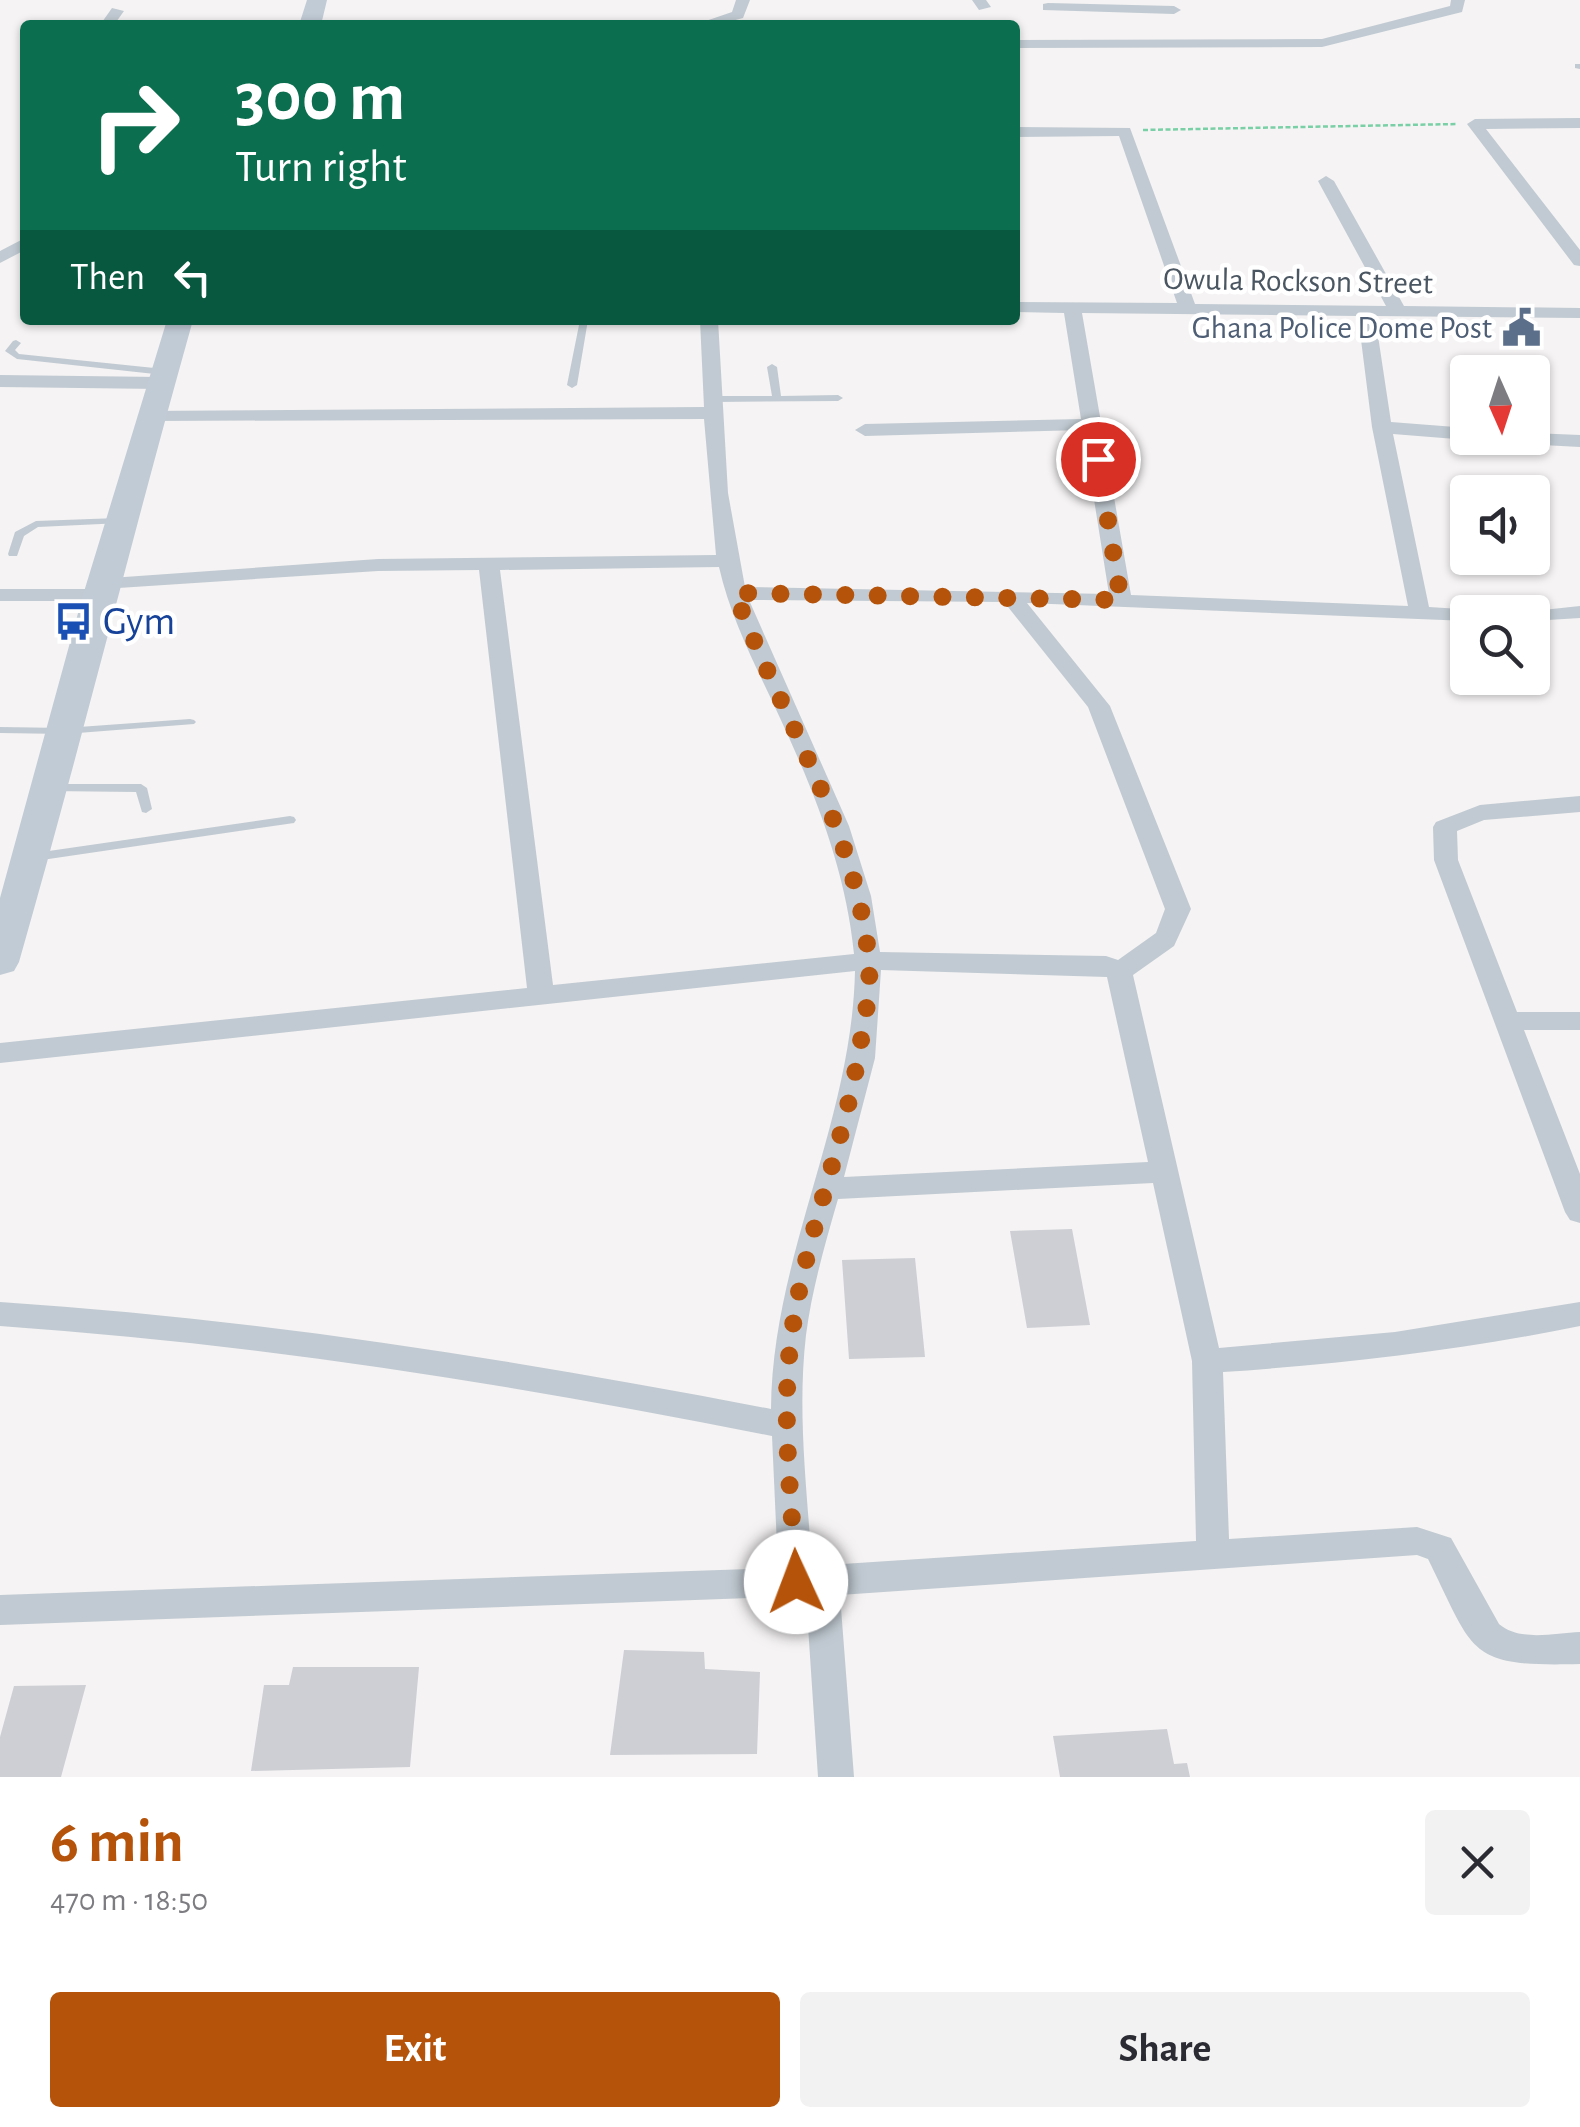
<!DOCTYPE html>
<html lang="en">
<head>
<meta charset="utf-8">
<style>
	body { margin:0; font-family:"Alegreya Sans",sans-serif; background:#f2f2f3; color:#2b2b33; height:100vh; display:flex; flex-direction:column; font-size:38px; white-space:nowrap }
	* { box-sizing:border-box; margin:0 }
	p { font-size:32px; color:#7c7c81 }
	.icon { flex:none; width:55px; height:55px; fill:none; stroke:currentColor; stroke-width:2; stroke-linecap:round; stroke-linejoin:round }
	.map { position:relative; height:1777px; overflow:hidden }
	.details { display:flex; flex-direction:column; background:#fff; flex:1 }
	.details>* { flex:none }
	.guide { position:absolute; left:20px; top:20px; width:1000px; height:305px; border-radius:10px; box-shadow:0 2px 8px #0004; background:#0b6e4f; color:#fff; overflow:hidden }
	.needle { width:65px; rotate:177deg }
	.tools { position:absolute; left:1450px; top:355px; display:grid; gap:20px }
	.tools a { display:grid; place-items:center; width:100px; height:100px; border-radius:10px; background:#fff; box-shadow:0 2px 8px #0004; font-size:50px }
	.pin { position:absolute; display:grid; place-items:center; width:85px; height:85px; color:#fff; margin:-42px; border:5px solid #fff; border-radius:50%; box-shadow:0 2px 10px #0007 }
	.me { position:absolute; width:110px; margin:-55px; rotate:358deg; stroke-linejoin:round; filter:drop-shadow(0 0 8px #0008) }
	.turn { display:flex; align-items:center; gap:35px; height:210px; padding:0 50px; font-size:45px }
	.turn .icon { width:130px; height:130px; stroke-width:2.5 }
	.turn b { display:block; font-size:70px; line-height:85px }
	.then { display:flex; align-items:center; height:95px; padding:0 50px; background:#0003; gap:20px; font-size:38px }
	.round { display:grid; place-items:center; flex:none; width:105px; height:105px; border-radius:10px; background:#f2f2f3 }
	.head { display:flex; align-items:center; justify-content:space-between; height:170px; padding:0 50px }
	h1 { font-size:60px; font-weight:600; line-height:75px; color:#b45309 }
	.button { display:flex; gap:20px; margin-top:auto; padding:20px 50px }
	.button a { flex:1; height:115px; border-radius:10px; background:#b45309; color:#fff; font-size:40px; font-weight:600; line-height:115px; text-align:center }
	.button a+a { background:#f2f2f3; color:#2b2b33 }
	.map>svg:first-child { display:block }
	.building { fill:#cdcfd5 }
	.lines { fill:none; stroke-linecap:round; stroke-linejoin:round }
	.path { stroke:#7ad0a6; stroke-width:2.5; stroke-dasharray:5 2.5; stroke-linecap:butt }
	.lane { fill:#c1cad2; fill-rule:evenodd }
	.street { fill:#c1cad2; fill-rule:evenodd }
	.secondary { fill:#c1cbd6; fill-rule:evenodd }
	.route { stroke:#b45309; stroke-width:18; stroke-dasharray:0 32.4 }
	.labels { text-anchor:middle; dominant-baseline:central; stroke-width:9; stroke-linejoin:round; paint-order:stroke }
	.far-street-label { font-size:32px; fill:#4a5661; stroke:#fff }
	.far-service-label { font-size:32px; fill:#4e5e75; stroke:#fff; text-anchor:end }
	.transit-label { font-size:40px; fill:#164399; stroke:#fff; text-anchor:start }
</style>
</head>
<body>
<div class="map">
<svg width="1580" height="1777" viewBox="0 0 1580 1777">
	<rect width="100%" height="100%" fill="#f5f3f3"/>
	<path class="building" d="M1072,1229L1090,1325L1027,1328L1010,1231Z
		M915,1258L925,1357L849,1359L842,1260Z
		M624,1650L704,1652L705,1669L760,1672L757,1754L610,1755Z
		M293,1667H419L410,1767L251,1771L264,1685H289Z
		M86,1685L61,1777H0V1737L14,1686Z
		M1167,1729L1174,1764L1187,1763L1190,1777H1060L1053,1736Z"/>
	<g class="lines">
		<path class="path" d="M1143,130L1457,124"/>
		<path class="lane" d="M1575,64H1580V69L1575,68Z
			M580,320H588L577,385L572,388L567,385Z
			M16,340L21,343L15,350L19,354L164,369L169,372L164,375L17,359L5,351L13,341Z
			M772,364L777,367L781,396L838,395L843,398L838,401L714,402L709,399L714,396H772L767,367Z
			M118,518L123,521L122,523L38,527L24,536L17,556H9L8,554L15,532L36,521Z
			M190,719L194,720L196,722L194,724L65,734L0,733V727L65,728Z
			M52,784H141L147,788L152,809L146,813L142,812L136,792L48,791L46,788Z
			M290,816L294,817L296,820L294,823L35,861L29,857L35,853Z"/>
		<path class="street" d="M736,0H750L743,18L717,25H694L732,12Z
			M972,0H986L991,7L979,10Z
			M1451,0H1465L1462,12L1322,47L1015,48V40L1322,39L1450,6Z
			M1048,3L1174,6L1181,10L1174,14L1043,10V4Z
			M112,8L124,11L114,25H100Z
			M1580,118V128L1486,129L1580,250V266L1574,265L1467,124L1475,119Z
			M1015,127L1130,128L1195,304L1386,306L1318,181L1326,176L1334,181L1404,306L1580,308V318L1375,316L1391,422L1468,428V438H1475L1468,440L1393,434L1429,607L1476,610L1468,612V621L1027,603L1110,706L1191,909L1174,946L1133,975L1219,1348L1395,1332L1580,1302V1326C1462,1350 1343,1364 1223,1372L1229,1539L1417,1527L1451,1538L1499,1624C1520,1642 1554,1633 1580,1632V1664C1467,1667 1475,1654 1428,1559L1417,1555L840,1595L854,1777H818L806,1596L0,1625V1595L778,1568L772,1436C516,1385 260,1344 0,1326V1302C260,1319 516,1360 771,1409C772,1258 852,1122 855,971L0,1063V1043L527,988L479,570L378,571L103,589L92,583L96,579L378,559L716,555L704,419L151,421L144,419V411L704,407L700,320H718L728,493L745,587L1109,594L1083,430L865,436L855,430L865,424L1081,419L1064,313L1015,312V302L1177,303L1119,136L1015,137ZM1082,313L1358,316L1372,427L1408,606L1131,595ZM719,567C731,620 757,668 780,718C815,793 846,871 854,954L553,985L500,570ZM749,600L1004,602L1088,707L1165,909L1156,933L1118,960L1106,956L880,952L871,896L849,826ZM881,970L1107,977L1148,1162L844,1177L875,1058ZM1153,1183L1192,1361L1196,1541L812,1566C807,1489 797,1412 806,1335C812,1289 825,1244 838,1199Z
			M25,238V250L0,263V251Z
			M0,375L160,377L169,383L160,389L0,387Z
			M1532,433L1580,435V447L1522,444L1512,438H1532Z
			M0,589H99L110,595L99,601H0Z
			M1580,606V618L1532,621V612H1523Z
			M1580,796V812L1484,820L1457,831L1458,860L1517,1012H1580V1030H1524L1580,1174V1223L1570,1220L1565,1212L1434,860L1433,827L1436,822L1480,805Z"/>
		<path class="secondary" d="M307,0H327L321,25H299Z
			M167,320H193C133,533 80,749 19,962L14,971L0,975V898L83,595Z"/>
	</g>
	<g class="lines">
		<path class="route" d="M796,1582C792,1501 780,1413 792,1332C805,1238 843,1147 859,1052C864,1022 871,993 869,962C857,830 780,715 735,593L1121,600L1098,459"/>
	</g>
	<defs>
		<symbol id="civic-bare" viewBox="-9 -9 18 18"><path d="M-.6-6.5H3V-4.5H.6V-3L4-1V1h2V6H-6V1h2V-1L-.6-3ZM-1.2 2.5V6h2.4V2.5Z" fill="#5c6f8a" stroke="#fff" stroke-width="2.5" paint-order="stroke"/></symbol>
		<symbol id="bus-bare" viewBox="-9 -9 18 18"><path d="M-5-6H5V4H4V6H2V4H-2V6H-4V4H-5ZM-3.5-4V0h7V-4ZM-3.5 1.2v1.5H-2V1.2ZM2 1.2v1.5H3.5V1.2Z" fill="#1a4fb4" stroke="#fff" stroke-width="2.5" paint-order="stroke"/></symbol>
	</defs>
	<g fill-rule="evenodd">
		<use href="#civic-bare" x="1494" y="300" width="55" height="55"/>
		<use href="#bus-bare" x="46" y="594" width="55" height="55"/>
	</g>
	<g class="labels">
		<g class="far-street-label">
			<text transform="translate(1298 281) rotate(1)">Owula Rockson Street</text>
		</g>
		<g class="far-service-label">
			<text x="1492" y="328">Ghana Police Dome Post</text>
		</g>
		<g class="transit-label">
			<text x="103" y="622">Gym</text>
		</g>
	</g>
</svg>
<div class="tools">
<a><svg class="needle" viewBox="-14 -14 28 28"><path d="M0-13l5 13h-10z" fill="#e53935"/><path d="M0 13l5-13h-10z" fill="#7c7c81"/></svg></a>
<a><svg class="icon" aria-label="sound" viewBox="0 0 24 24"><path d="M4 9h4l5-4v14l-5-4H4zM17 9q2 3 0 6"/></svg></a>
<a><svg class="icon" aria-label="search" viewBox="0 0 24 24"><circle cx="10" cy="10" r="6"/><path d="M15 15l6 6"/></svg></a>
</div>
<div class="pin" style="left:1098px;top:459px;background:#d93025"><svg class="icon" aria-label="arrive" viewBox="0 0 24 24"><path d="M6 21V4h12l-3 4 3 4H6"/></svg></div>
<svg class="me" style="left:796px;top:1582px" viewBox="-20 -20 40 40"><circle r="19" fill="#fff"/><path d="M0-13L10 11 0 6-10 11z" fill="#b45309"/></svg>
<div class="guide">
<div class="turn"><svg class="icon" aria-label="right" viewBox="0 0 24 24"><path d="M7 20v-9h11M14 6l5 5-5 5"/></svg><div><b>300 m</b>Turn right</div></div>
<div class="then">Then<svg class="icon" aria-label="left" viewBox="0 0 24 24"><path d="M17 20v-9H6M10 6l-5 5 5 5"/></svg></div>
</div>
</div>
<section class="details">
<div class="head"><div><h1>6 min</h1><p>470 m · 18:50</p></div><a class="round"><svg class="icon" aria-label="close" viewBox="0 0 24 24"><path d="M6 6l12 12M18 6L6 18"/></svg></a></div>
<div class="button"><a>Exit</a><a>Share</a></div>
</section>
</body>
</html>
